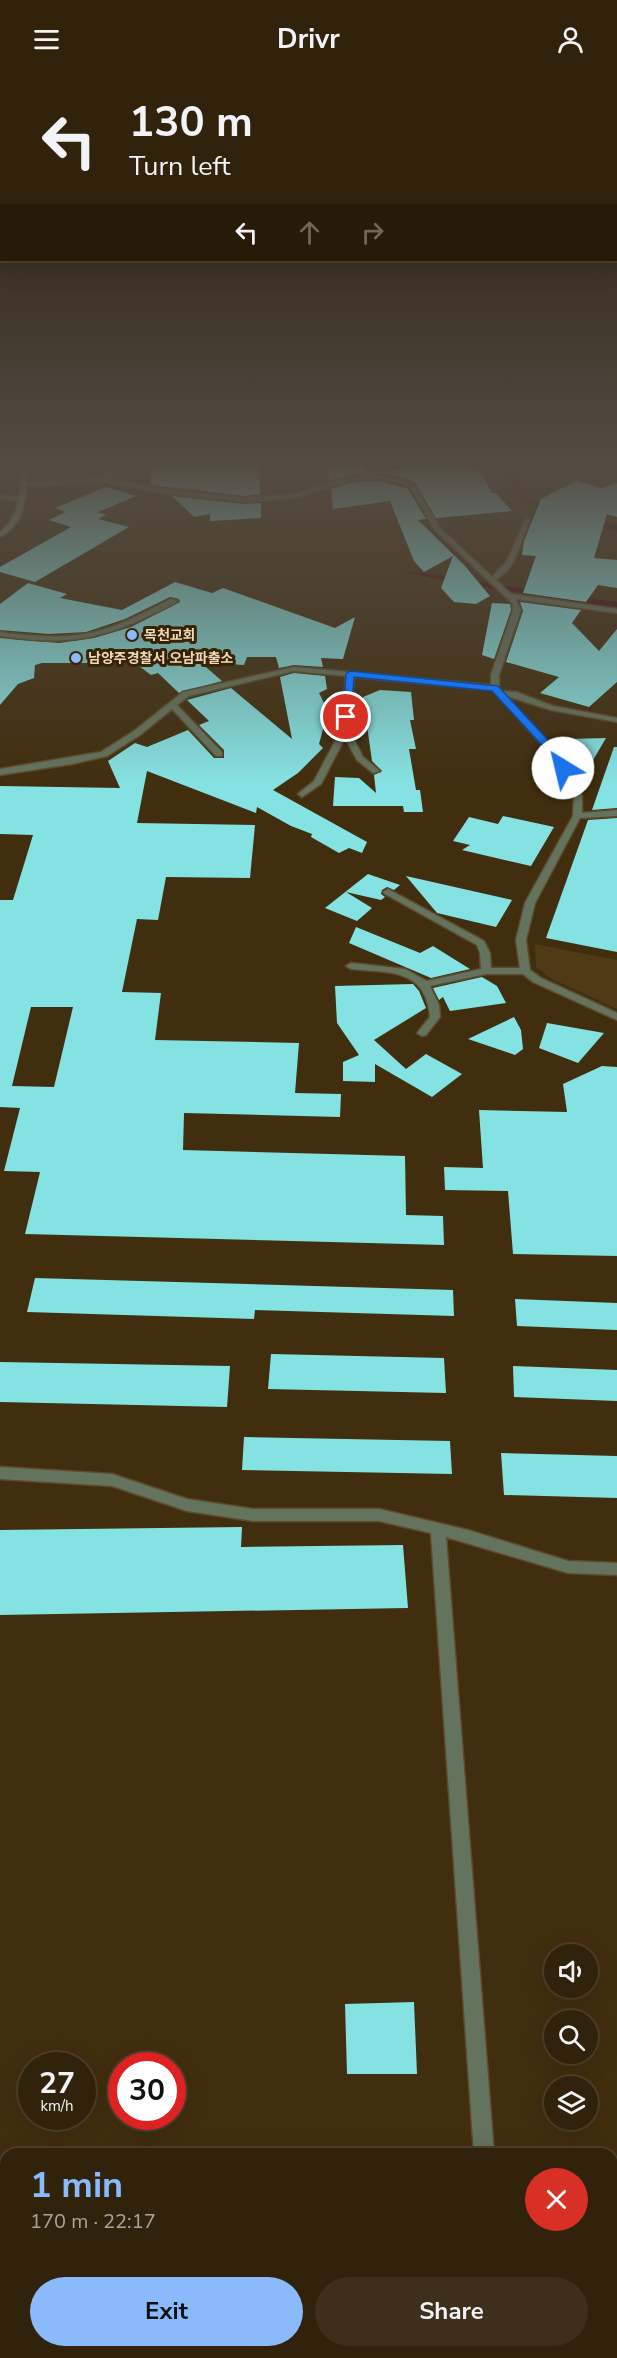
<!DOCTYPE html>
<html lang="en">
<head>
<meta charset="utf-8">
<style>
	body { margin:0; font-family:"Nunito Sans","Noto Sans KR",sans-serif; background:#3d2f19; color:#f1f3f6; height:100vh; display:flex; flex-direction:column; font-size:22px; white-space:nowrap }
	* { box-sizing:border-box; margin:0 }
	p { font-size:20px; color:#a8a49d }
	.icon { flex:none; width:33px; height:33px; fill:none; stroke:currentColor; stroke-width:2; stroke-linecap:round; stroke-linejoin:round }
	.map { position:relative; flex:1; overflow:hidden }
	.sheet { position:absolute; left:0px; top:2070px; width:618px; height:210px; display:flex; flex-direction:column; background:#31220b; border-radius:18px 18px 0 0; box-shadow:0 6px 24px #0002,0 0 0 2px #4c3f2c }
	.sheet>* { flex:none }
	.hud { position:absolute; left:0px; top:0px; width:618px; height:183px; box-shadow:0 6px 24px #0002,0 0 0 2px #4c3f2c; background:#31220b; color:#f1f3f6; overflow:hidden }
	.tools { position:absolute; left:544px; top:1866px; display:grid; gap:12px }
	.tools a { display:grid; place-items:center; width:54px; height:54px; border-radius:50%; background:#31220b; box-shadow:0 6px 24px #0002,0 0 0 2px #4c3f2c; font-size:30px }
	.speed { position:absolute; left:18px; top:1974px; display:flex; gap:12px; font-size:30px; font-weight:700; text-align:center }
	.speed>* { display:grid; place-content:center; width:78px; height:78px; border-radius:50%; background:#31220b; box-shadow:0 6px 24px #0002,0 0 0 2px #4c3f2c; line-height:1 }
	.speed small { font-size:15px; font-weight:400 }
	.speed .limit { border:9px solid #d22; background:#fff; color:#111 }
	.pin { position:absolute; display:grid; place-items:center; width:51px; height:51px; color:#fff; margin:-26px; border:3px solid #fff; border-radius:50%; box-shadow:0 2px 6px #0007 }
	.me { position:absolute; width:66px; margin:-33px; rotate:324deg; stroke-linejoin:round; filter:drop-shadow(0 0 4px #0008) }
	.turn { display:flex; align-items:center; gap:21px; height:126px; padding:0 30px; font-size:27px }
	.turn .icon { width:78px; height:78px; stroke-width:2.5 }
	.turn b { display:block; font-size:42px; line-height:51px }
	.lanes { display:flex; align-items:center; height:57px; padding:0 30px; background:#0003; justify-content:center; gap:30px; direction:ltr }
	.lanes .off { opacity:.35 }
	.round { display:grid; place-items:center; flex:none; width:63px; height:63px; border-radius:32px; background:#3d2f19 }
	.summary { display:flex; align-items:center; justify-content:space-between; height:102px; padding:0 30px }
	h1 { font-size:36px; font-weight:700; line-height:45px; color:#8abafc }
	.cta { display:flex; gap:12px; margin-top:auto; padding:12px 30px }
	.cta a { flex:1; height:69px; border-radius:36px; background:#8abafc; color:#111; font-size:24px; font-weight:700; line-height:69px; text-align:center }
	.cta a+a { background:#3d2f19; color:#f1f3f6 }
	header { display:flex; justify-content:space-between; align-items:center; height:78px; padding:0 30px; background:#31220b; font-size:27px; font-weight:700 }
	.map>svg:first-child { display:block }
	.built { fill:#4f3a16 }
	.water { fill:#410c15 }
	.building { fill:#85e2e2; fill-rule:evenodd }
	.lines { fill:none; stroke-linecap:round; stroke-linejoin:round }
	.minor-casing { stroke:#5d492b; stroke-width:3 }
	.secondary-casing { stroke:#5d492b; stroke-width:3 }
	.minor { fill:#63735d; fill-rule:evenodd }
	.secondary { fill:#7e9874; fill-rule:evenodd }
	.route { fill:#1a73e8; stroke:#114b97; stroke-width:1.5 }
	.poi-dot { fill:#8abafc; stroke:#372404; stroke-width:2 }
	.labels { text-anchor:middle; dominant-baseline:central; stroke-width:6; stroke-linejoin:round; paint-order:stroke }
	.far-poi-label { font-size:14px; font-weight:bold; fill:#edd8bc; stroke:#372404; text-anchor:start }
</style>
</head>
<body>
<header><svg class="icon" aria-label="menu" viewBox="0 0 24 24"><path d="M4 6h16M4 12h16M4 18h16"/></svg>Drivr<svg class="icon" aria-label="person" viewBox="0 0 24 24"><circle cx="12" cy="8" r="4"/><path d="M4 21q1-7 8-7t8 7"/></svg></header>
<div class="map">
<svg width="617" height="2280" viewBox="0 0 617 2280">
	<rect width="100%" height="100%" fill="#412e0f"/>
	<path class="built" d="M535,866L617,882V931L552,901L536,889Z"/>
	<path class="water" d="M493,385H509L520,403L538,423L617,447V454L543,432L518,422Z
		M399,492L609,523L617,524V530L439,502Z"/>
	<path class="building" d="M152,385H259L260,416L244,418L150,407Z
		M332,385H364L366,395L465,385L469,392L479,391L492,415H496L512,433L436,440L415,405L402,399L381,395L352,396L329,403L328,391H332Z
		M381,403L408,411L426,441L418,442L465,488L490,518L476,526L454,524L441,510L453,478L424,494L414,483L390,423L333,431L331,411L353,404Z
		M576,403L602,410L617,405V439L607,436L594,480L617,482V510L598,507L586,524L523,515L536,478L522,477L524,463L541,421Z
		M106,409L136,418L98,434L106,437L98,441L129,449L35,504L0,494V489L71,449L49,442L66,434L55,430Z
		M172,418L244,426L261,425V440L210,443V436L194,439Z
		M175,504L212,515L223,510L335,550L355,539L343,581L321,580L323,589L294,587L279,590L276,579H247L244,587L200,584L222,603L179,615L158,595L151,597L135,585H42L35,587L34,600L18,606L0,627V560L59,565L94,560L131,549L180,524L179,521L170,519L125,541L86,554L49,556L0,552V526L28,505L67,516L60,520L122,532Z
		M520,524L581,532L572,545L599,573L617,551V604L589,629L540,615L559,599L506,584L523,533Z
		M492,525L510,526L511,532L494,581L482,577Z
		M294,595L325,598L327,611L319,615L328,633L319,666L323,670L298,695L273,712L367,764L362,775L349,770L339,775L311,759L312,756L291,748L257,729L256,735L147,693L137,745L255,747L250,800L166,799L158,842L137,841L122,914L161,915L155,962L299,965L295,1015L341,1016L340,1039L184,1035L183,1072L405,1078L406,1137L443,1138L444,1167L25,1156L40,1094L4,1093L20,1030L0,1029V822H13L33,757L0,756V708L120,710L108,683L135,665L147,669L188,652L214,680H224V672L199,647L209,643L187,622L231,610L292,661L280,599ZM31,929H73L54,1009L12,1008Z
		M380,612L411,614L414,642H410L416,671H409L416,712H420L423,734H404L403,728H333L335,699L359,700L376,715L374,697L382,693L372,683L363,619Z
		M606,660L582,701L567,661Z
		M614,669H617V730L592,732Z
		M503,738L554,749L531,788L462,772L470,767L453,763L469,739L498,746Z
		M617,740V874L546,860L588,742Z
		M368,796L400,807L394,812L387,809L382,812L381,816L385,819L381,822L346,814L372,830L357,843L325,830Z
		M406,798L512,822L496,849L437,835Z
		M356,849L420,875L433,868L470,891L431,900L349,865Z
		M482,899L497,908L506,925L450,933L443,919L439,922L433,910Z
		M413,906L419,913L426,930L374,962L406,991L426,976L462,996L432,1019L375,986V1004L343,1003V984L359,977L337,945L335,908Z
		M514,939L521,952L523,971L515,977L468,961Z
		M547,945L604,955L578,985L539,970Z
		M602,988L617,989V1178L513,1176L508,1113L445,1112L444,1089L483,1090L479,1032L567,1034L563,1006Z
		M35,1200L453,1212L454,1238L255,1232L254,1241L27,1234Z
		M515,1221L617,1225V1252L517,1248Z
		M271,1276L444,1280L446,1315L268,1311Z
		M0,1284L230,1288L227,1329L0,1324Z
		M513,1288L617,1292V1323L514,1319Z
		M244,1359L450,1363L452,1396L242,1392Z
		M501,1375L617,1378V1420L504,1417Z
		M242,1449L241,1469L403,1467L408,1530L0,1537V1452Z
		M414,1924L417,1996H347L345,1926Z"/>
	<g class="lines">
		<defs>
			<path id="minor" d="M117,385H124L110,401L161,411L244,420L293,416L352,398L381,397L402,401L414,407L439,449L492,499L507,483L525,442L530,441L514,483L508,492L496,502L511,516L617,531V535L516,521L521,532L499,597V610L502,613L516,614L553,628L617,640V644L551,632L506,618L559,676L582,718V735L617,732V738L580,740L535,825L526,862L530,892L541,900L617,935V942L533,904L523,896H486L430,908L439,927L440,939L426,957L422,958L417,955L430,939C426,890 389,895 351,891L346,888L351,885L405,891L427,903L481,891L480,875L477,867L385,816L383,814L388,811L484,863L490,875L491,890H520L516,862L525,825L573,738L574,718L551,677L493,612L354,599L349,652L363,679L380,693L373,695L357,682L345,660L321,706L302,719L298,716L314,703L341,652L346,598L294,593L189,618L177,627L222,674V678H216L172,631L140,657L107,678L72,686L0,697V691L101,674L134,653L183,614L294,589L491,607V597L513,532L512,525L434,451L410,409L398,404L381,401L353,402L294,420L244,424L161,415L103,404L23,409L20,407L23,405L104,400Z
				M0,416L23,420L26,422L23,424L0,420Z
				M171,521L178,523C169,529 158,533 149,538C96,564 58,567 0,558V554C32,558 67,562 98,553C124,546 147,533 171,521Z
				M0,1389L112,1396L187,1421L253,1431H379L468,1452L568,1483L617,1485V1497L568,1495L446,1459L494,2076H474L431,1455L379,1443H253L187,1433L112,1408L0,1401Z
				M488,2274H508V2280H488Z"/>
			<path id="secondary" d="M22,385H28C26,413 28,445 0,459V454C22,435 20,412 22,385Z"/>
		</defs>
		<use href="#minor" class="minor-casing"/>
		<use href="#secondary" class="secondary-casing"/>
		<use href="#minor" class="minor"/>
		<use href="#secondary" class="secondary"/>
	</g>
	<linearGradient id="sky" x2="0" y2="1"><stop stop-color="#241908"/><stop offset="0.55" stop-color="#544c42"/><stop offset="1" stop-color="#544c42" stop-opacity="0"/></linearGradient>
	<rect width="617" height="705" fill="url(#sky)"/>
	<path class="route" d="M350,593L498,608L559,674L568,690L560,692L551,677L492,613L354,599L351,639L343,641L346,596Z"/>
	<g class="poi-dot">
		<circle cx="132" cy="557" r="6"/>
		<circle cx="76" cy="580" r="6"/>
	</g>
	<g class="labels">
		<g class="far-poi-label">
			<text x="144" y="557">목천교회</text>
			<text x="88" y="580">남양주경찰서 오남파출소</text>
		</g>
	</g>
</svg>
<div class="tools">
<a><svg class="icon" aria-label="sound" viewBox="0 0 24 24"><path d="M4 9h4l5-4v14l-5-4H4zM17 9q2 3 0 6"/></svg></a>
<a><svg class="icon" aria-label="search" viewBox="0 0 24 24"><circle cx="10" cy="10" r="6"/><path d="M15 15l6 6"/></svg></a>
<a><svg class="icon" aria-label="layers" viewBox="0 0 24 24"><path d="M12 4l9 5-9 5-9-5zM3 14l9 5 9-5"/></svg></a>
</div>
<div class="speed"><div>27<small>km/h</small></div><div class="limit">30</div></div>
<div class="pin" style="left:346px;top:639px;background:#d93025"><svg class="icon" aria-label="arrive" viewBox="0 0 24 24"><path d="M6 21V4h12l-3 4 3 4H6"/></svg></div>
<svg class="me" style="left:563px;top:690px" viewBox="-20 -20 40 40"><circle r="19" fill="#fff"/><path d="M0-13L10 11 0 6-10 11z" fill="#1a73e8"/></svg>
<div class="hud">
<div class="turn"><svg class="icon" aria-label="left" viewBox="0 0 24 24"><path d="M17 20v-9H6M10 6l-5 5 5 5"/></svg><div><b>130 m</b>Turn left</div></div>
<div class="lanes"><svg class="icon" aria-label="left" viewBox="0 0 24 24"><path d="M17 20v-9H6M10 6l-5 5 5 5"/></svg><svg class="icon off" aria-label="ahead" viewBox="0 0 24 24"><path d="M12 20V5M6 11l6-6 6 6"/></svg><svg class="icon off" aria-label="right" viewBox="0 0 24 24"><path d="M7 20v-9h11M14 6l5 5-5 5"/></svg></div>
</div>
<section class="sheet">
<div class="summary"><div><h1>1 min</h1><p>170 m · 22:17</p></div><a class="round" style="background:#d93025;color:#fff"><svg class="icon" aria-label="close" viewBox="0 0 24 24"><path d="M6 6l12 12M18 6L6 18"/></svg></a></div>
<div class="cta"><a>Exit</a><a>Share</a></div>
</section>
</div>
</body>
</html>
